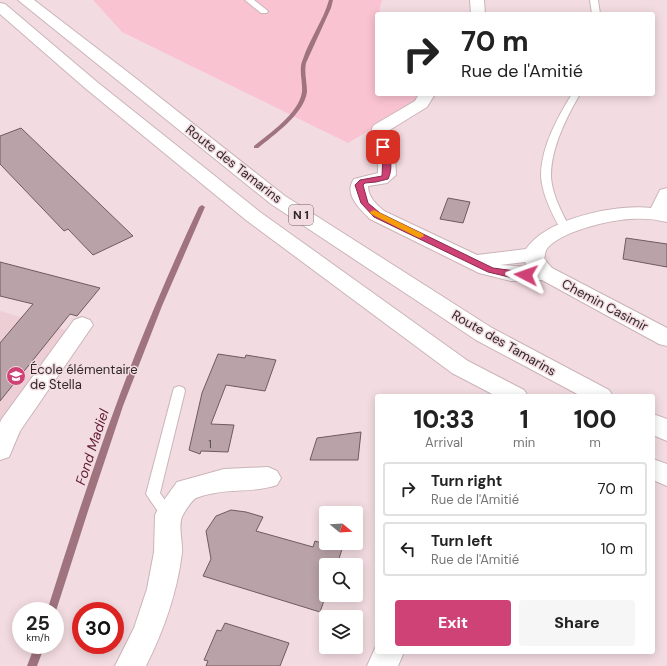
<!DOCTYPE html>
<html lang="en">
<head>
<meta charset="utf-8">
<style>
	body { margin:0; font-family:"DM Sans",sans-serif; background:#f6f6f6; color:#222; height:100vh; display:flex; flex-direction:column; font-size:15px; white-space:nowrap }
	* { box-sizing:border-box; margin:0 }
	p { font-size:13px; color:#767676 }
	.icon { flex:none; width:22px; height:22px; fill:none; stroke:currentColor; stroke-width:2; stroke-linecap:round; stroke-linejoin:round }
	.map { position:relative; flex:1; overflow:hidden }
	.panel { position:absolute; left:375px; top:394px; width:280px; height:260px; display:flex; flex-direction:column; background:#fff; border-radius:4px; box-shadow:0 2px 10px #0003 }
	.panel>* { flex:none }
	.hud { position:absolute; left:375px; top:12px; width:280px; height:84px; border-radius:4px; box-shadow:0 2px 10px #0003; background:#fff; color:#222; overflow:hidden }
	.needle { width:26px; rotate:108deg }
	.controls { position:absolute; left:319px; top:506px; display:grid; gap:8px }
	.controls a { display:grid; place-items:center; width:44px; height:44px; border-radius:4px; background:#fff; box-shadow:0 2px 10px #0003; font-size:20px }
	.speed { position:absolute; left:12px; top:602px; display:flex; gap:8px; font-size:20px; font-weight:700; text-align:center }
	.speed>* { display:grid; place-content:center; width:52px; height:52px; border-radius:50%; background:#fff; box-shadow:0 2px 10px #0003; line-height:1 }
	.speed small { font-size:10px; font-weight:400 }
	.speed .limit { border:6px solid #d22; background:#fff; color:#111 }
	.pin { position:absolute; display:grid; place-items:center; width:34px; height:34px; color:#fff; margin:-17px; border-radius:8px; box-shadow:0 2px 6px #0006 }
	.me { position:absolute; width:44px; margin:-22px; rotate:274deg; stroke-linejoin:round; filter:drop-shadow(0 0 3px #0008) }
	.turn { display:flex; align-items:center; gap:14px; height:84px; padding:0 20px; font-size:18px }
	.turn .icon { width:52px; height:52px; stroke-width:2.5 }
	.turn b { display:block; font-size:28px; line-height:34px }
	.eta { display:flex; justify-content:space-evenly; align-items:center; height:68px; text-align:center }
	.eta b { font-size:24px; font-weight:800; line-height:28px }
	.cta { display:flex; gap:8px; margin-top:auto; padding:8px 20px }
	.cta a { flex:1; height:46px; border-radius:4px; background:#ce4276; color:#fff; font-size:16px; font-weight:800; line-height:46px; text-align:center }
	.cta a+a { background:#f6f6f6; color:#222 }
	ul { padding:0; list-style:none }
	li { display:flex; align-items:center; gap:12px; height:54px; margin:0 8px 6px; padding:0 12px; border:2px solid #e0e0e0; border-radius:4px }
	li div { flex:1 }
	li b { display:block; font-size:15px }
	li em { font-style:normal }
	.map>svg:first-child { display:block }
	.built { fill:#edced5 }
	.green { fill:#fac3d1 }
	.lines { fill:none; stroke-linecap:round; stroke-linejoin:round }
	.stream { fill:#9f747f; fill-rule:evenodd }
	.building { fill:#b9a3a8; stroke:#6e5b5f }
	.lane-casing { stroke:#cab4b9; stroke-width:2 }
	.street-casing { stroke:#cab4b9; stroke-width:2 }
	.highway-casing { stroke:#cab4b9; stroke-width:2 }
	.lane { fill:#fff; fill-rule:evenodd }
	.street { fill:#fff; fill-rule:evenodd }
	.highway { fill:#fff; fill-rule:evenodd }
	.route { fill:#ce4276; stroke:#862b4d }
	.slow { fill:#f59e0b }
	.labels { text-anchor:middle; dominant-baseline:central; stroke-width:3; stroke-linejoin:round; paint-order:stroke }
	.number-label { font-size:11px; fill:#52474a }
	.shield { fill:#f3dce1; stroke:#6a5e61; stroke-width:1 }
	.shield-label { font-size:12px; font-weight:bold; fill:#30282a }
	.street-label { font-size:13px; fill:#30282a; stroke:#f3dce1 }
	.poi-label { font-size:13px; fill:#30282a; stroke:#f3dce1; text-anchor:start }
	.water-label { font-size:14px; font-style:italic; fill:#611b35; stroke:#f3dce1 }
</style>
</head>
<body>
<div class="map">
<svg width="667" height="666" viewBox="0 0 667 666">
	<rect width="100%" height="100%" fill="#f3dce1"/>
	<path class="built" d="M0,311L66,330L0,421Z"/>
	<path class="green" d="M93,0H382L379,10L382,14H377V94H430L348,143L122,32Z"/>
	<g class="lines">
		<path class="stream" d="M329,0H333L331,8L306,63C304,73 307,82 307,92C304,114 274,135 258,148H254V146C270,133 299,113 302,92C303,80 298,70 303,59C310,38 323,21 329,0Z
			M202,205L205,207L162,306L123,406L89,508L55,614V611H47C74,525 102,439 135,355C155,305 176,256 199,207Z
			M35,645H45L37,666H27Z"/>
	</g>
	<path class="building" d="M21,128L73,178L133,236L93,255L68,229L64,231L0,164V136Z
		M448,198L470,202L463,223L440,219Z
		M626,238L667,244V267L623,259Z
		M0,262L100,288L77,316L70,314L0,401V343L33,304L0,296Z
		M218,354L245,358L246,355L276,360L265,391L226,385L211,424L234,425L228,452L201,451L200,454L189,450L202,393Z
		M361,432L358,460H310L317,438Z
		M231,510L246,512L263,517L256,531L313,547L315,541L342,549L337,565H326V595L320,612L203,576L211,559L206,531L216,516Z
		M225,623L289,643L280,666H206L208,661L204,660L217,630L221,631Z"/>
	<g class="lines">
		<defs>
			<path id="lane" d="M245,0H254L268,11L267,13H261Z
				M590,0H598L600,14H592Z
				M572,94H580C567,116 551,148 551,175C551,192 562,214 571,229L566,232L562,231C553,217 541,192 541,174C542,146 557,118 572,94Z
				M179,386L184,388L185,391L160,493L175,515L173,519L168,521L163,519L146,494L173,391L174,388Z"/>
			<path id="street" d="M470,0H484L485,14H471Z
				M419,94H435L427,107L388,131L387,135L395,155L396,175L387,183L368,186C368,197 376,204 384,211L477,255L526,249C547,218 616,204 651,208L660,190L667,188V222C655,219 642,218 630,219C609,220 558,232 546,250C545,253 545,256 544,259L552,268L667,328V346L659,344L542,280L511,281L479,273L370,219C360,209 343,194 354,179L378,173C378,167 378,160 377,154C374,144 367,135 374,125L415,101ZM525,262L528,267L500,265Z
				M82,317L90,320L93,325L20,431L9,457L0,460V423L1,420L74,320Z
				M268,467L277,471L281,478L277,485C251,494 223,487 196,498C192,500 184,512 182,517C178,526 183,543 182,553C177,593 164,630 146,666H115L134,628L147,589L154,552L155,515L159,507L177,482L224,469Z
				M377,644V652H404L398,666H367Z"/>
			<path id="highway" d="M18,0H34L129,73L285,196L492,328L609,390L613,396H581L476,340L271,204Z
				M0,3L5,4L97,82L260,212L468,361L524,390L528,396H496L452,373L246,220L85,88L0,14Z
				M653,414L667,419V441L653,435Z
				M653,459L667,464V486L653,480Z"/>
		</defs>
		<use href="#lane" class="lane-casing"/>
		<use href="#street" class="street-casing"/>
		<use href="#highway" class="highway-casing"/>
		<use href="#lane" class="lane"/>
		<use href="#street" class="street"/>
		<use href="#highway" class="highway"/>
	</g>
	<path class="route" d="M381,145H386C391,154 393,170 388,179L376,182L365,183L363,185L368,203L380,213L493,268L530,273L531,275L530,277H509L488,272L374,217L361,203L355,185L360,180L382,176L383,155L380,147Z"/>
	<path class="slow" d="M374,210L423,234L424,236L420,238L417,237L371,214L370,212Z"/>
	<defs>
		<symbol id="school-disc" viewBox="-11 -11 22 22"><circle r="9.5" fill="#ce4276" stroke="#f3dce1"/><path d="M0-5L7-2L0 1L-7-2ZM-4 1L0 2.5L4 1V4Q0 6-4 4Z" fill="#fff"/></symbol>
	</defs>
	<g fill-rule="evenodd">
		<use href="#school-disc" x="5" y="365" width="22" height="22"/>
	</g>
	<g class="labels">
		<g class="number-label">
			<text x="210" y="444">1</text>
		</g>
		<rect class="shield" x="289" y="205" width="24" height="20" rx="3"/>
		<g class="shield-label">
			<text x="301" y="215">N 1</text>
		</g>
		<g class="street-label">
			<text transform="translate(234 164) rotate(38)">Route des Tamarins</text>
			<text transform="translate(605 305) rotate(28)">Chemin Casimir</text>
			<text transform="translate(504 343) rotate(30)">Route des Tamarins</text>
		</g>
		<g class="poi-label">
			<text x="30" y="369">École élémentaire<tspan x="30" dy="15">de Stella</tspan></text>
		</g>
		<g class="water-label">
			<text transform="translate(92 447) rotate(-72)">Fond Madiel</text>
		</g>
	</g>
</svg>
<div class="controls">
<a><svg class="needle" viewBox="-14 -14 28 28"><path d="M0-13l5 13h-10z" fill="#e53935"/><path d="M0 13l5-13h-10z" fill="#767676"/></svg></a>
<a><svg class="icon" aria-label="search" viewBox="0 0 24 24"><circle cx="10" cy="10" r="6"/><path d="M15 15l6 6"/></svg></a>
<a><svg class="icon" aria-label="layers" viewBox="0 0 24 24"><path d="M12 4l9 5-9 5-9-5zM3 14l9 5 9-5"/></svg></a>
</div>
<div class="speed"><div>25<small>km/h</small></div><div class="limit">30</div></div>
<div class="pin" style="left:383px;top:147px;background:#d93025"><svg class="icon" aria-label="arrive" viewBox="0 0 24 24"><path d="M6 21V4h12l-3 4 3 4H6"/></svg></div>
<svg class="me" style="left:526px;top:275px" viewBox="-20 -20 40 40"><path d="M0-17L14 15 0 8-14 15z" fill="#ce4276" stroke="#fff" stroke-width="4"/></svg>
<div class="hud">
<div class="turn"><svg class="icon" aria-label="right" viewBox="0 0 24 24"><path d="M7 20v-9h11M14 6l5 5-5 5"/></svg><div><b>70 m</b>Rue de l'Amitié</div></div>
</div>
<section class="panel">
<div class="eta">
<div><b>10:33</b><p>Arrival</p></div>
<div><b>1</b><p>min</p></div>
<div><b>100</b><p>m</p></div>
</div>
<ul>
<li><svg class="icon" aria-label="right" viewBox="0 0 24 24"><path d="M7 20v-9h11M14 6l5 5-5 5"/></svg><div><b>Turn right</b><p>Rue de l'Amitié</p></div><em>70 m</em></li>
<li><svg class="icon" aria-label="left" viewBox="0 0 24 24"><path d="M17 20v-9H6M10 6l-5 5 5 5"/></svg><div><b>Turn left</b><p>Rue de l'Amitié</p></div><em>10 m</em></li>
</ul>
<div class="cta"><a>Exit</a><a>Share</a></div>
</section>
</div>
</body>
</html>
